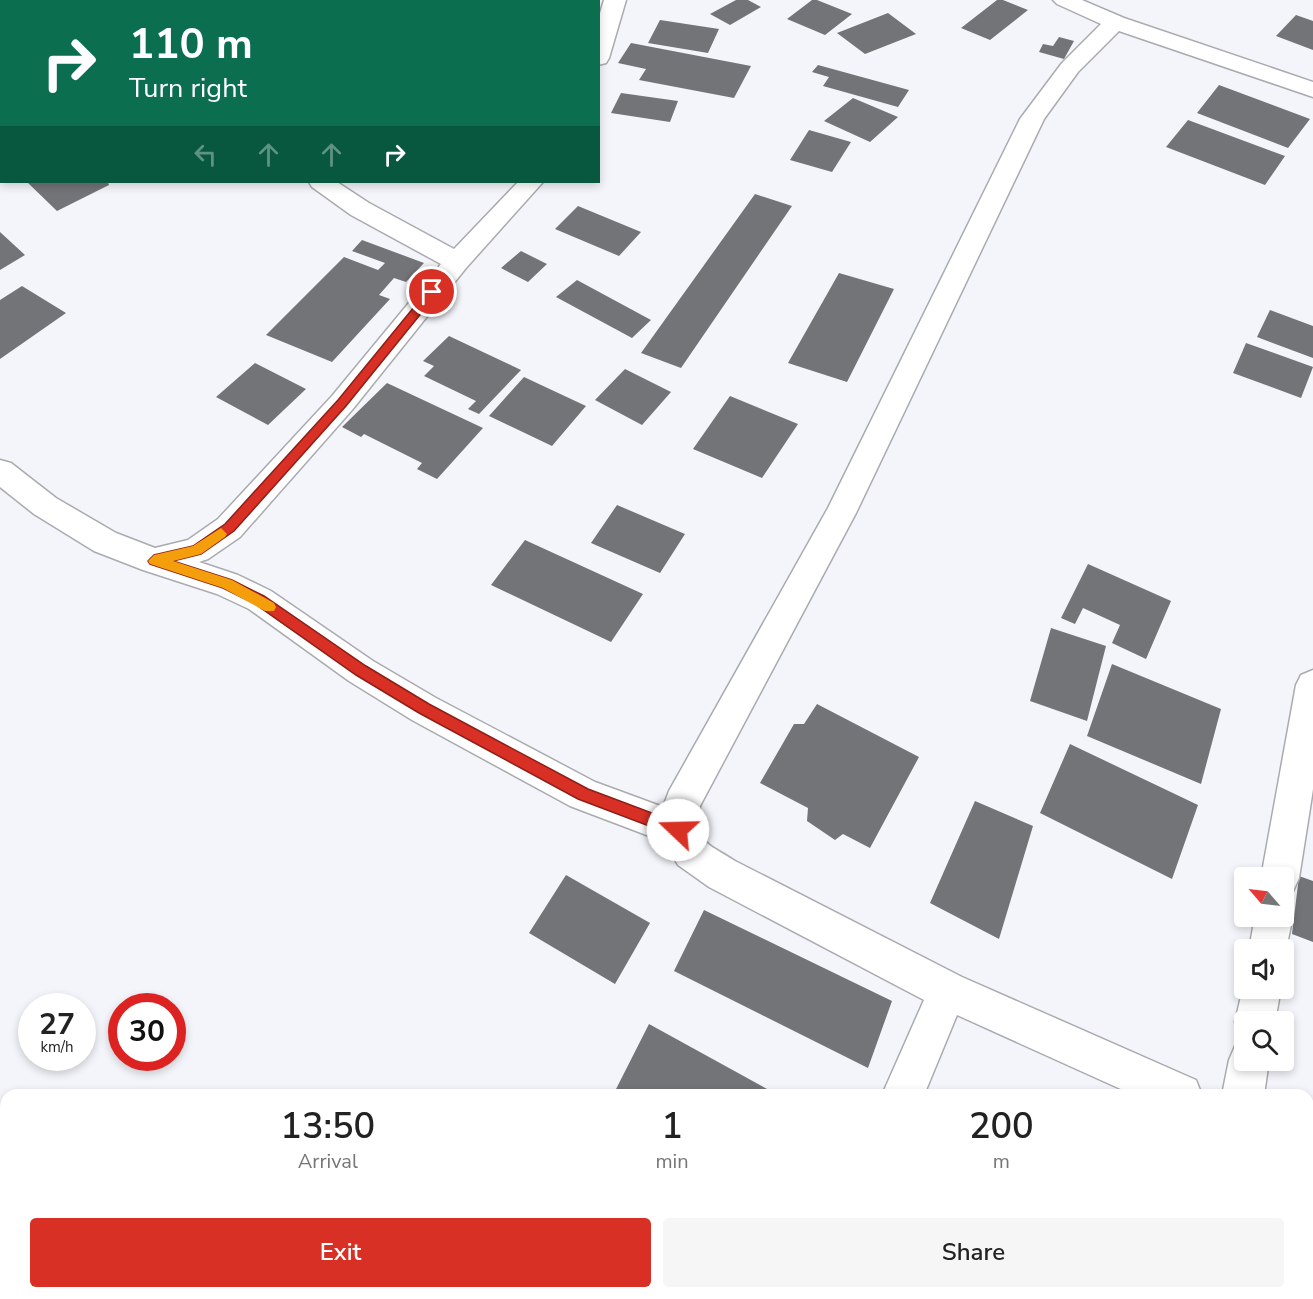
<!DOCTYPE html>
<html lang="en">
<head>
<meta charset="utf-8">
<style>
	body { margin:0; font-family:"Nunito Sans",sans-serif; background:#f6f6f6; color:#222; height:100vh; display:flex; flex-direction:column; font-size:22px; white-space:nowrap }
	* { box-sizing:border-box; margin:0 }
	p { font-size:20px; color:#767676 }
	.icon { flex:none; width:33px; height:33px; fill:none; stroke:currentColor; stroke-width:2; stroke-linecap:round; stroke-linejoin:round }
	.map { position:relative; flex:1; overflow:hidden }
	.details { position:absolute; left:0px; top:1089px; width:1314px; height:210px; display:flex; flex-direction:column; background:#fff; border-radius:18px 18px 0 0; box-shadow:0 3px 9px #0003 }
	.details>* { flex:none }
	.guide { position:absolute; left:0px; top:0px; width:600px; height:183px; box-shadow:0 3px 9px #0003; background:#0b6e4f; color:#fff; overflow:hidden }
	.needle { width:39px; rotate:298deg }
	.tools { position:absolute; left:1234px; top:867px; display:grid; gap:12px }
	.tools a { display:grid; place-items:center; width:60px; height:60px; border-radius:6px; background:#fff; box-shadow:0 3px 9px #0003; font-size:30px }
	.speed { position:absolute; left:18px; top:993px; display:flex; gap:12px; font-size:30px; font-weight:700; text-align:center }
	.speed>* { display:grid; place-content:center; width:78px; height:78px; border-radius:50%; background:#fff; box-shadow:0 3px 9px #0003; line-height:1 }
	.speed small { font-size:15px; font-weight:400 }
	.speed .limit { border:9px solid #d22; background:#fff; color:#111 }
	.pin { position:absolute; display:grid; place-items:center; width:51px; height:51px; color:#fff; margin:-26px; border:3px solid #fff; border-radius:50%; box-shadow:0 2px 6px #0007 }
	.me { position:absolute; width:66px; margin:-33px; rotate:291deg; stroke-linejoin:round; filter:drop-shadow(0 0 4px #0008) }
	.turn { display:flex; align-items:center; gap:21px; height:126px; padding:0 30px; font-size:27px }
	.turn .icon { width:78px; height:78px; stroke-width:2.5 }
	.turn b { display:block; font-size:42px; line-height:51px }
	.lanes { display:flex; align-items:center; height:57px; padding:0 30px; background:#0003; justify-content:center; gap:30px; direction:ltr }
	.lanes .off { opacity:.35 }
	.eta { display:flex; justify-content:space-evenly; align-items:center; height:102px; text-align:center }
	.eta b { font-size:36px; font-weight:600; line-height:42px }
	.cta { display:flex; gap:12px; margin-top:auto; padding:12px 30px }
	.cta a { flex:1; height:69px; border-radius:6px; background:#d93025; color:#fff; font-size:24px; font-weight:600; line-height:69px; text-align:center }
	.cta a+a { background:#f6f6f6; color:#222 }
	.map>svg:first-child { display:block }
	.building { fill:#727478 }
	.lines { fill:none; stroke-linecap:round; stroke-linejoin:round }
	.minor-casing { stroke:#aaabb0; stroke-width:3 }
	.minor { fill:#fff; fill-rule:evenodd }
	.route { fill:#d93025; stroke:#8d1f18; stroke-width:1.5 }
	.slow { fill:#f59e0b }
</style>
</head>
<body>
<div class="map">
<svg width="1313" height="1299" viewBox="0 0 1313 1299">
	<rect width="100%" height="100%" fill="#f4f5fa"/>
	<path class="building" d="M736,0H748L761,7L730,25L710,14Z
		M812,0H817L852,14L825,35L787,19Z
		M997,0H1003L1028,10L990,40L961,28Z
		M888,13L916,34L865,54L837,33Z
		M1296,15L1313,21V50L1276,36Z
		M660,20L719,29L708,53L648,43Z
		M1059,37L1074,41L1064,59L1039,52L1043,44L1053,46Z
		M631,43L751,66L734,98L639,80L646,69L618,63Z
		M818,65L909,90L898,107L823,86L829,77L812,72Z
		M1219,85L1310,119L1288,148L1197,113Z
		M621,93L678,101L670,122L611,113Z
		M853,98L898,117L870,142L824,121Z
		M1188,120L1285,156L1265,185L1166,147Z
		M809,130L851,142L832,172L790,160Z
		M27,182H108L109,185L57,211Z
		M755,194L792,206L681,368L641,353Z
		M578,206L641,232L619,256L555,229Z
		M0,232L25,255L0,270Z
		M362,240L424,263L406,282L394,278L379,295L390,299L332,362L266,335L344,257L378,270L385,263L352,251Z
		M521,251L547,264L528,282L501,268Z
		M839,273L894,289L847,382L788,363Z
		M577,280L651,320L632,338L556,297Z
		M22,286L66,313L0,359V300Z
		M1270,310L1313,326V358L1257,337Z
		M449,336L521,370L479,414L468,409L476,401L424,376L434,366L423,361Z
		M1246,343L1313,367L1301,398L1233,373Z
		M255,363L306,389L268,425L216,397Z
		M625,369L671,392L642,425L595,400Z
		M524,377L586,406L552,446L489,416Z
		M387,383L483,428L437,479L417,469L422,463L364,434L361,437L342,427Z
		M730,396L798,424L762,478L693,449Z
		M617,505L685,534L660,573L591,543Z
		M525,540L643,594L611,642L491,585Z
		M1088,564L1171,601L1146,659L1112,643L1120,625L1083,608L1075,624L1061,618Z
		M1051,628L1106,646L1087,721L1030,701Z
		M1112,664L1221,709L1201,784L1087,736Z
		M817,704L919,757L870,848L843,834L835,840L807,821L808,808L760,783L794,724H804Z
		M1070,744L1198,805L1172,879L1040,813Z
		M975,801L1033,826L999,939L930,903Z
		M566,875L650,923L615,984L529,933Z
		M1299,876L1313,881V942L1292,934Z
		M704,910L892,1001L868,1068L674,971Z
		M649,1024L778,1095H613Z
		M668,1293H754L752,1299H678Z
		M893,1293H1048L1057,1299H892L890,1298Z"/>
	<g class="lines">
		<defs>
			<path id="minor" d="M180,0H202V2H181Z
				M604,0H626L609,58L606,63L598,65V20Z
				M1053,0H1082L1124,18L1313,82V97L1119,31L1078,72L1044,119L856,513L700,806C694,843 706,842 735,861L962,977L1196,1080L1202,1095H1134L957,1015L924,1095H882L924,1000L709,887L678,865L665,842L570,806L412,720L349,681L249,609L217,594L143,570L94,551L34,514L0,487V460L11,463L56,498L116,533L155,548L188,540L218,519L332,396L441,264L351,215L312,187L309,182H337L369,203L454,249L518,182H543L466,268L352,410L240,537L208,559L199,562L238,575L271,591L373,661L436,698L595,782L663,807L669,791L828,508L1020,119L1062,63L1101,24L1057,4Z
				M1313,670V789L1299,878L1293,891L1284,894V878H1261L1296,685L1301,675Z
				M1284,901L1287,903L1293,916L1284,958V950H1249L1255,916H1284Z
				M1245,979V988H1281L1275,1022H1245V1038L1241,1036L1235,1022Z
				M1245,1041V1060H1269L1264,1095H1222L1229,1060L1235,1046Z
				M1308,1130L1313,1132V1174L1308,1172Z
				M1308,1199L1313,1201V1262L1308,1260Z
				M794,1293H839L837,1299H792Z"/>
		</defs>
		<use href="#minor" class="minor-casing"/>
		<use href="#minor" class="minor"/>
	</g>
	<path class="route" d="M432,289L438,292L436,295L346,406L234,531L201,554L173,561L232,580L264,596L366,666L429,704L588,789L684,825L686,830L684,835L678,837L578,799L419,713L356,675L255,604L223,588L150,564L148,561L154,555L193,546L225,524L338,400L428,290Z"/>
	<path class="slow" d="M221,528L227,534L225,537L201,554L173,561L232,580L274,603L276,607L274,611H265L223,588L150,564L148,561L154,555L193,546Z"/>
</svg>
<div class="tools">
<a><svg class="needle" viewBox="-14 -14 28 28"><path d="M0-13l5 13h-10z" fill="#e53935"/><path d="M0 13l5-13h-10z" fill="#767676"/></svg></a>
<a><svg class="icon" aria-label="sound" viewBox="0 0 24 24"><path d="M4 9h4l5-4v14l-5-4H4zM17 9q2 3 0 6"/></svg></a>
<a><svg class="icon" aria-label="search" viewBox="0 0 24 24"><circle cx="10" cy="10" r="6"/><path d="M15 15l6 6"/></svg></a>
</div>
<div class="speed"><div>27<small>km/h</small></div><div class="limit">30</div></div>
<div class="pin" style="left:432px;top:292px;background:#d93025"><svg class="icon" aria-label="arrive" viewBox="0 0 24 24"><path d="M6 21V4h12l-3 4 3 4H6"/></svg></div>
<svg class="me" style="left:678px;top:830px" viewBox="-20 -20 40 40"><circle r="19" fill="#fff"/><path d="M0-13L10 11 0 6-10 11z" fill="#d93025"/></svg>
<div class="guide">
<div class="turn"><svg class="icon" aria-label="right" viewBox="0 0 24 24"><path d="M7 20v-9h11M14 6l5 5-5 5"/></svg><div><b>110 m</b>Turn right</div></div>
<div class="lanes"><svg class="icon off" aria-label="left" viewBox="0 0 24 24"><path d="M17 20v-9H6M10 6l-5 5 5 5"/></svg><svg class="icon off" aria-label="ahead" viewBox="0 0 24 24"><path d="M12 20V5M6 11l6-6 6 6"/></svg><svg class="icon off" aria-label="ahead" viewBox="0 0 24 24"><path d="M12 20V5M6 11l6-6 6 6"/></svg><svg class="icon" aria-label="right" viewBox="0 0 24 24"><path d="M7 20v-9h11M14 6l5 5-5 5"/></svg></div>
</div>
<section class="details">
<div class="eta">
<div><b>13:50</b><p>Arrival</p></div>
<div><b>1</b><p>min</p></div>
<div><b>200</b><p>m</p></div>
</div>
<div class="cta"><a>Exit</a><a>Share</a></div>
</section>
</div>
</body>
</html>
